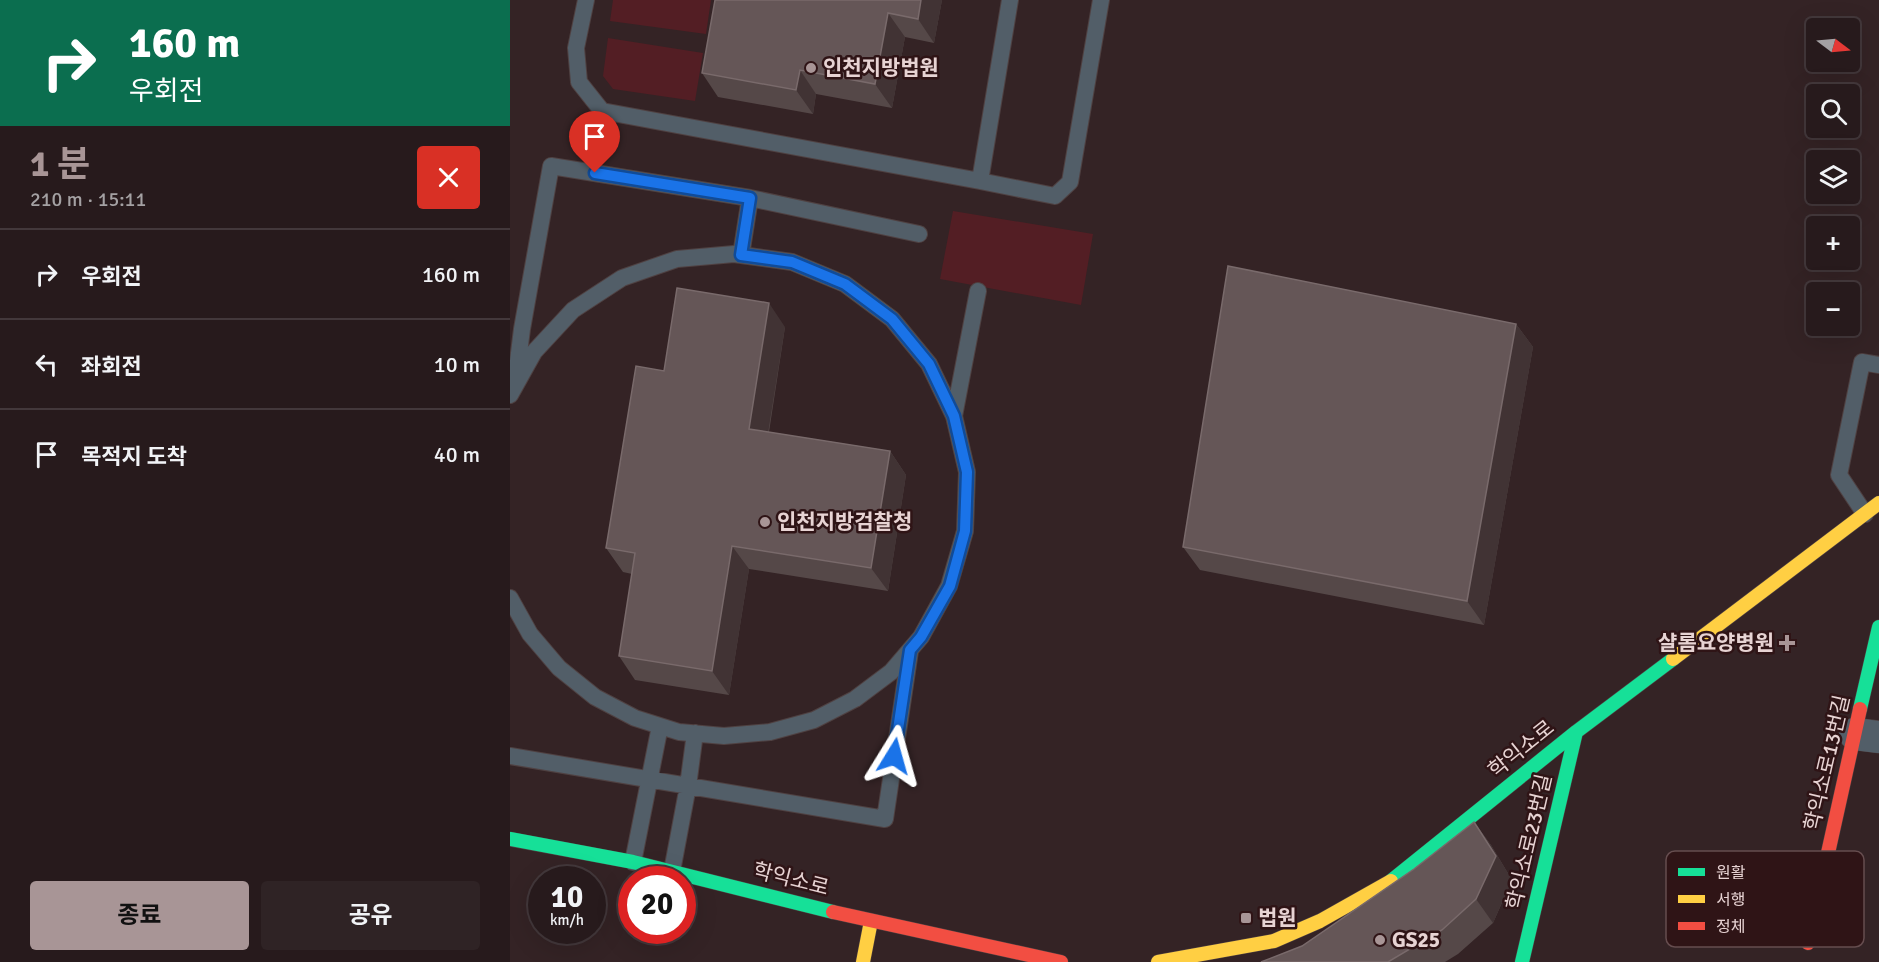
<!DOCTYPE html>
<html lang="ko">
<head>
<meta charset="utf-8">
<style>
	body { margin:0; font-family:Signika,"Noto Sans KR",sans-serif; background:#2f2325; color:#f1f3f6; height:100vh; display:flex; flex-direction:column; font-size:22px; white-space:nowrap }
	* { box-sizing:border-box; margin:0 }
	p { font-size:20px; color:#a4a1a3 }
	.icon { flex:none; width:33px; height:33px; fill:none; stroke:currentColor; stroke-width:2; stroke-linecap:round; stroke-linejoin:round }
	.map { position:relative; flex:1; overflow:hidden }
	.side { display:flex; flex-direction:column; background:#271a1c; width:510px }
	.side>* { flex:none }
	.banner { background:#0b6e4f; color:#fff; overflow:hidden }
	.needle { width:39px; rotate:106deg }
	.tools { position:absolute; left:1296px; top:18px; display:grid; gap:12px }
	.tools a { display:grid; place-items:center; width:54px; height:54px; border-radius:6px; background:#271a1c; box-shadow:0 6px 24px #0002,0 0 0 2px #43383b; font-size:30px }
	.speed { position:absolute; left:18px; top:866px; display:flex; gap:12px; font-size:30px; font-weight:700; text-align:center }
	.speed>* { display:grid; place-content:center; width:78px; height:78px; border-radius:50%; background:#271a1c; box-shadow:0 6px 24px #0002,0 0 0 2px #43383b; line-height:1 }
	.speed small { font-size:15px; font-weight:400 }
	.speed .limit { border:9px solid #d22; background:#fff; color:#111 }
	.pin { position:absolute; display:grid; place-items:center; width:51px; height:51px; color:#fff; margin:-62px -26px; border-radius:50% 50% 50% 0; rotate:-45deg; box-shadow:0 0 6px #0007 }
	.pin .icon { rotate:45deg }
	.me { position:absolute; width:66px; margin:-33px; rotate:8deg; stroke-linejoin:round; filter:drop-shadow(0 0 4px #0008) }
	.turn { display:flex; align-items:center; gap:21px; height:126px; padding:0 30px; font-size:27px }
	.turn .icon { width:78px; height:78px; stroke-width:2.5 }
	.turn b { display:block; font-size:42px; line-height:51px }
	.round { display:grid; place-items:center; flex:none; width:63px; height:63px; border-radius:6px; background:#2f2325 }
	.head { display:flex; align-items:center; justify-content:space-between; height:102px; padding:0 30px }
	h1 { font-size:36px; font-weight:700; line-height:45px; color:#a89596 }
	.cta { display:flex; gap:12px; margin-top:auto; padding:12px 30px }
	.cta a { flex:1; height:69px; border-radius:6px; background:#a89596; color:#111; font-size:24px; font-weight:700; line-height:69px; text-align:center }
	.cta a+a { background:#2f2325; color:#f1f3f6 }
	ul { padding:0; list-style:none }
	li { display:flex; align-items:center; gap:18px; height:90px; padding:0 30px; border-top:2px solid #43383b }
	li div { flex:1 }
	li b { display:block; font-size:22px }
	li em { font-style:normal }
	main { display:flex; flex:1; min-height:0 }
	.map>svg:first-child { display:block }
	.green { fill:#531e24 }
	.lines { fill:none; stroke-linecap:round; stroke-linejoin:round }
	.lane-casing { stroke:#4f4142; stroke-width:18 }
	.street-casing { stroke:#4f4142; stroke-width:33 }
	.fast-casing { stroke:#4f4142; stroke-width:15 }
	.slow-casing { stroke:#4f4142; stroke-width:15 }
	.jam-casing { stroke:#4f4142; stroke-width:15 }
	.lane { stroke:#525e68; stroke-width:16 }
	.street { stroke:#525e68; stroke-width:32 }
	.fast { stroke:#16e098; stroke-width:14 }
	.slow { stroke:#ffcf43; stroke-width:14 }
	.jam { stroke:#f24e42; stroke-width:14 }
	.wall { fill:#554848 }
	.shaded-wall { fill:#413334 }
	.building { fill:#655657; stroke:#796a6b; stroke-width:1.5 }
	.route-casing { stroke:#114b97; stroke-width:15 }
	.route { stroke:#1a73e8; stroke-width:10 }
	.poi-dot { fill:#a89596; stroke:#2f1416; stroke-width:2 }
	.labels { text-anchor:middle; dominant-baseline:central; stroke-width:5; stroke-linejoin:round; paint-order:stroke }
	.poi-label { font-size:21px; font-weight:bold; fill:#e7d3d3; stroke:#2f1416; text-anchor:start }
	.street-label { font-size:21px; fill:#e7d3d3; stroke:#2f1416 }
	.key { fill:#2f1416; stroke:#664d4f; stroke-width:1.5 }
	.key-label { font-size:16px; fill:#e7d3d3 }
</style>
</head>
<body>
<main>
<section class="side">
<div class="banner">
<div class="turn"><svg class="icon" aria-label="right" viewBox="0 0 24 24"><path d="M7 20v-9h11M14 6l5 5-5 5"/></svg><div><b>160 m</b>우회전</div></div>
</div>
<div class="head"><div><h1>1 분</h1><p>210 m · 15:11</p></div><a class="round" style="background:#d93025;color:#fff"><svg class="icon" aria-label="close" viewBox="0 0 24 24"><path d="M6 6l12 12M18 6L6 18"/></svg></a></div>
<ul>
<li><svg class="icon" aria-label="right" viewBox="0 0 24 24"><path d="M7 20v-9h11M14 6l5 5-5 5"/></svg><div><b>우회전</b></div><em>160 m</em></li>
<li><svg class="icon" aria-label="left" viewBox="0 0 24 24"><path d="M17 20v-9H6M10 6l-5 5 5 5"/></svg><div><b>좌회전</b></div><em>10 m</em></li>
<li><svg class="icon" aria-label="arrive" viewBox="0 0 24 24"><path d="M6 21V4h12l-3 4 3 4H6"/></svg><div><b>목적지 도착</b></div><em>40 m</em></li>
</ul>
<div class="cta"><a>종료</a><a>공유</a></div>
</section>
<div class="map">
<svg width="1369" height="962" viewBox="0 0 1369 962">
	<rect width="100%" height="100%" fill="#342325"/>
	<path class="green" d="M103,0H201L196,34L100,21Z
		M98,38L193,53L185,101L103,89L93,76Z
		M443,211L583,234L571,305L430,279Z"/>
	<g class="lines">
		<defs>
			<path id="lane" d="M76,0L66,48L69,82L92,111L470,181L500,0
				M470,181L545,196L560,182L591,0
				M240,198L409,234
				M6,377L12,329L41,166L240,198L231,255
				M0,395L24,352L63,310L112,278L167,259L224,254L282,262L335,284L382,319L419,364L444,416L457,472L455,531L439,586L411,637L381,672L345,699L304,720L260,732L214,736L169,732L125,718L85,697L49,668L20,634L0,598
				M444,416L468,291
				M1355,514L1329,475L1352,362L1369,365
				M0,756L375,819L400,651
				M123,862L150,726
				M162,871L178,786L185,733"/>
			<path id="street" d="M1345,734L1369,737"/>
			<path id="fast" d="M1350,709L1369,627
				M0,839L123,862L323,912
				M881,881L1066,732L1163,659
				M1012,962L1066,732"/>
			<path id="slow" d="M1163,659L1369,503
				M353,962L361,921
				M648,962L764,941L810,921L881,881"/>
			<path id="jam" d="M323,912L551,962
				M1298,943L1350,709"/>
		</defs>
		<use href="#lane" class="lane-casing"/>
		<use href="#street" class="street-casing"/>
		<use href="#fast" class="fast-casing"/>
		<use href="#slow" class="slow-casing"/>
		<use href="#jam" class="jam-casing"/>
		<use href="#lane" class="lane"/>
		<use href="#street" class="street"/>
		<use href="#fast" class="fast"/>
		<use href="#slow" class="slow"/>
		<use href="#jam" class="jam"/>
	</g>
	<path class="wall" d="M205,0H432L424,43L395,37L382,108L306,94L303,114L208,97L192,73Z
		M1006,324L1023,347L974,625L690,570L673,547Z
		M275,327L259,432L380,451L396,475L378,591L239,569L219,695L125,680L109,656L122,574L113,572L96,548Z
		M964,822L981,845L1002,880L983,923L948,954L935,962H751L792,946L904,869Z"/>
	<path class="shaded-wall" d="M411,0H432L424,43L408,19Z
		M378,13L395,37L382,108L365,84Z
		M290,70L306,94L303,114L286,90Z
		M259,303L275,327L255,452L239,429Z
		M1006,324L1023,347L974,625L957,601Z
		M380,451L396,475L378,591L361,568Z
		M222,546L239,569L219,695L202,671Z
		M964,822L981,845L1002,880L983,923L966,899Z"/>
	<path class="building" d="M205,0H411L408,19L378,13L365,84L290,70L286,90L192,73Z
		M718,266L1006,324L957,601L673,547Z
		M167,288L259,303L239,429L380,451L361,568L222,546L202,671L109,656L125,553L96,548L126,366L154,371Z
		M964,822L986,856L966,899L932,930L878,962H751L792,946L904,869Z"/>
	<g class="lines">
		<defs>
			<path id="route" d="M85,173L240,198L231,255L282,262L335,284L382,319L419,364L444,416L457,472L455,531L440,586L411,637L400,650L384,756"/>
		</defs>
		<use href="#route" class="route-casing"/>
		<use href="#route" class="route"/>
	</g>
	<g class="poi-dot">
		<circle cx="301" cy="68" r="6"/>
		<circle cx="255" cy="522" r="6"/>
		<path d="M1274 634h6v6h6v6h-6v6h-6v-6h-6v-6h6z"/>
		<rect x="730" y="912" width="12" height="12" rx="3"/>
		<circle cx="870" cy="940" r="6"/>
	</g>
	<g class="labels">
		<g class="poi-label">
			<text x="313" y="68">인천지방법원</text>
			<text x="267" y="522">인천지방검찰청</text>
			<text x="1264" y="643" text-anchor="end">샬롬요양병원</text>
			<text x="748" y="918">법원</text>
			<text x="882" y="940">GS25</text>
		</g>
		<g class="street-label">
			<text transform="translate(1011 749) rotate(-39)">학익소로</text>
			<text transform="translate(1317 763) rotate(-77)">학익소로13번길</text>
			<text transform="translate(1019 842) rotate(-77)">학익소로23번길</text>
			<text transform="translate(281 879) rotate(14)">학익소로</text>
		</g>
	</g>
	<rect x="1156" y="851" width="198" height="96" rx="9" class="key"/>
	<rect x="1168" y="868" width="27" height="8" fill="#16e098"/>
	<rect x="1168" y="895" width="27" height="8" fill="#ffcf43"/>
	<rect x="1168" y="922" width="27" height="8" fill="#f24e42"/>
	<g class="key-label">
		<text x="1206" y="878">원활</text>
		<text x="1206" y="905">서행</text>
		<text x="1206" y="932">정체</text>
	</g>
</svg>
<div class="tools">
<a><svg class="needle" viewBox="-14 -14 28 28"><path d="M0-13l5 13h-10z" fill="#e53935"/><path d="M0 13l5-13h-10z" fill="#a4a1a3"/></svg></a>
<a><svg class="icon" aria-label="search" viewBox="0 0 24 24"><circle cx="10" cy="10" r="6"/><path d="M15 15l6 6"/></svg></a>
<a><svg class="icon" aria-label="layers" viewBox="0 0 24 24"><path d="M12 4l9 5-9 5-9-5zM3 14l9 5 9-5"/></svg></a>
<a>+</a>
<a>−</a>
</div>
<div class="speed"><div>10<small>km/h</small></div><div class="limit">20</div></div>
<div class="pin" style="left:85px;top:173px;background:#d93025"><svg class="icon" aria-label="arrive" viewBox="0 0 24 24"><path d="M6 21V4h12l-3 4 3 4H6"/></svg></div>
<svg class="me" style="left:384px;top:756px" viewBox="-20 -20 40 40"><path d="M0-17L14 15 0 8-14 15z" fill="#1a73e8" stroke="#fff" stroke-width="4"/></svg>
</div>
</main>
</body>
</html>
